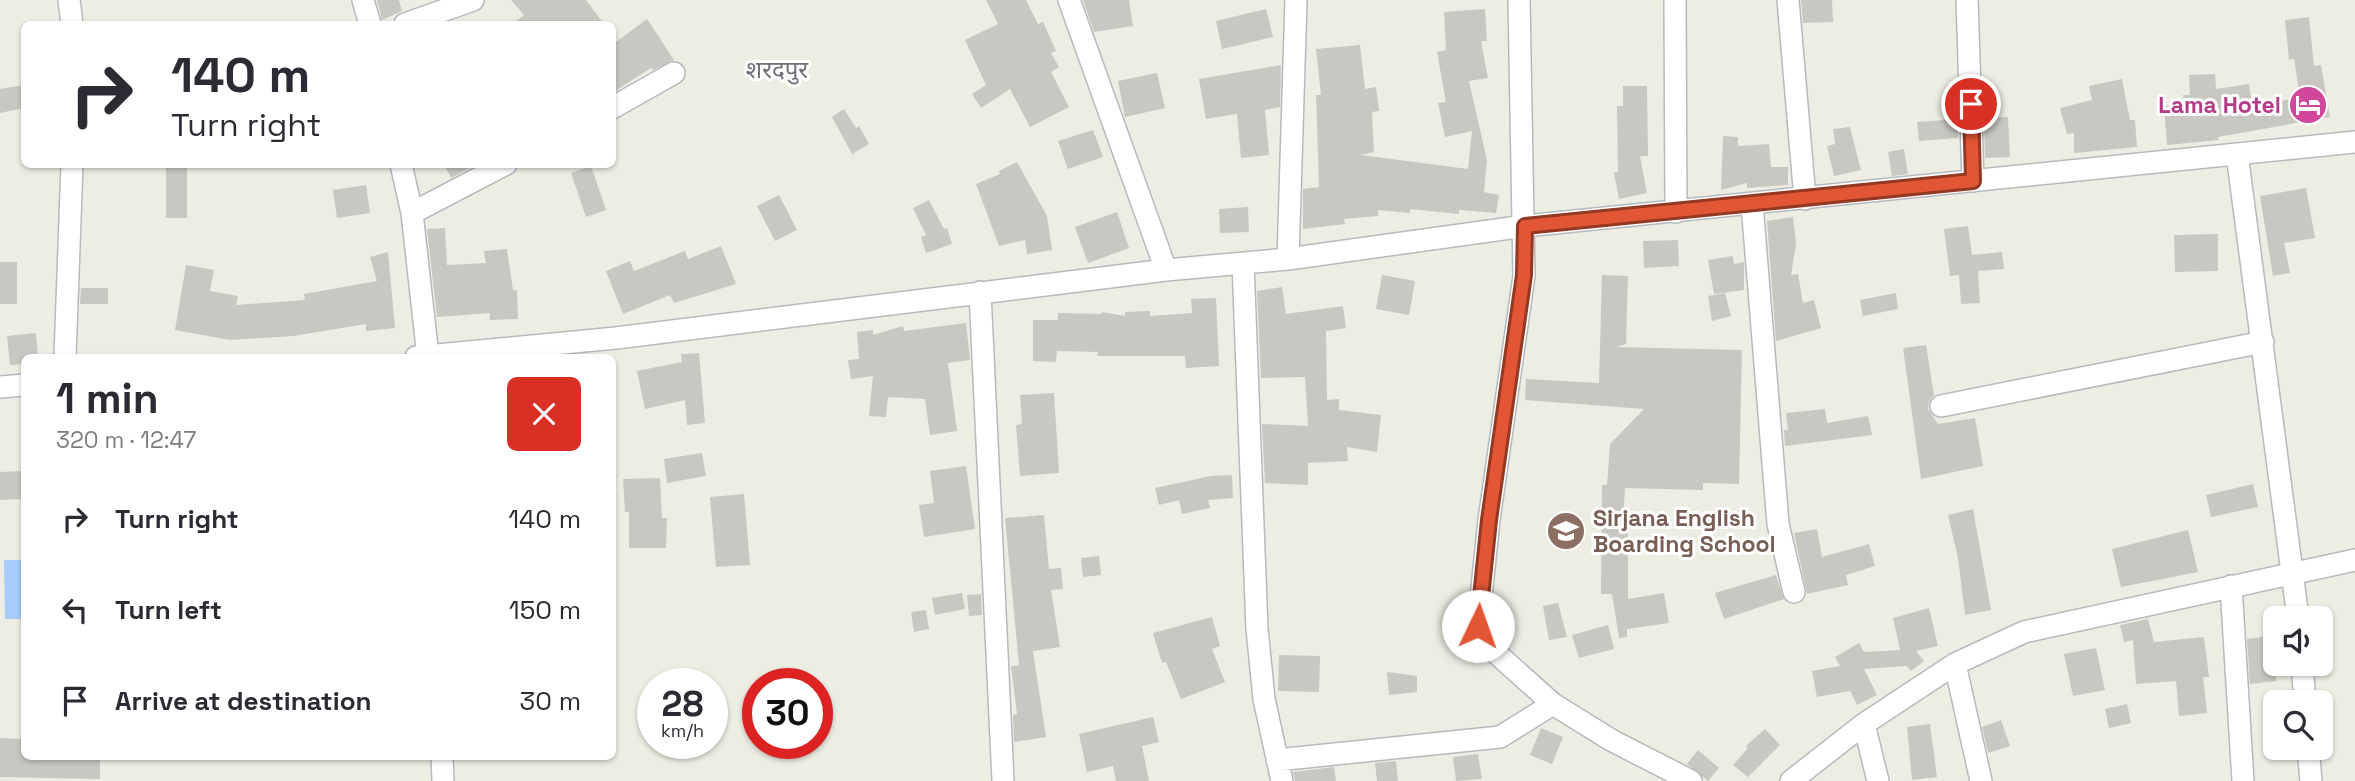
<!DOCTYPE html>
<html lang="en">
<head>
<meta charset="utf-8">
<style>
	body { margin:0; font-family:"Space Grotesk","Noto Sans Devanagari",sans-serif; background:#f7f7f7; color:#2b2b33; height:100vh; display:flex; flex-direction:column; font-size:26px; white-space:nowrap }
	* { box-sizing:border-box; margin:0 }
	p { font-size:23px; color:#7c7c81 }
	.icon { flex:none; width:38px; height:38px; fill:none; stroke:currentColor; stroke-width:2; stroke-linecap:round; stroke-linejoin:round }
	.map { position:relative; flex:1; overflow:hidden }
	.panel { position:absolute; left:21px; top:354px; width:595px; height:406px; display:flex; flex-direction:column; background:#fff; border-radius:10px; box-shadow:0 2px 5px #0004 }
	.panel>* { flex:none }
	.guide { position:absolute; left:21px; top:21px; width:595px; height:147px; border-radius:10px; box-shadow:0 2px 5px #0004; background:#fff; color:#2b2b33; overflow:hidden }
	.tools { position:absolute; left:2263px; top:606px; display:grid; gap:14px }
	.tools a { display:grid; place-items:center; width:70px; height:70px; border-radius:10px; background:#fff; box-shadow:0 2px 5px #0004; font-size:35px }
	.speed { position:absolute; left:637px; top:668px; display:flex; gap:14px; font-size:35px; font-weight:700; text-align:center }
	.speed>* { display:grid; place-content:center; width:91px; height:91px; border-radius:50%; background:#fff; box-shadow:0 2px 5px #0004; line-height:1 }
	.speed small { font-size:18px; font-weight:400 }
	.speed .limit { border:10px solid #d22; background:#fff; color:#111 }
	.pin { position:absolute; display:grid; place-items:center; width:60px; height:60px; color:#fff; margin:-30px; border:4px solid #fff; border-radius:50%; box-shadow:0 2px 7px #0007 }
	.me { position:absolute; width:77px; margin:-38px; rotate:3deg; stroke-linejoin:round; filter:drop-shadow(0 0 5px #0008) }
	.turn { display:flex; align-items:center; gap:24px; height:147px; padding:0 35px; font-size:32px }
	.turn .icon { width:91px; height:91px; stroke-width:2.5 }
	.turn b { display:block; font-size:49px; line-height:60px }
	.round { display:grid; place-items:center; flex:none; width:74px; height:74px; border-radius:10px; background:#f7f7f7 }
	.headline { display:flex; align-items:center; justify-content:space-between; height:119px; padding:0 35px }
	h1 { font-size:42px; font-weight:800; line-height:52px }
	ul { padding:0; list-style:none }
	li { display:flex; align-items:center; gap:21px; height:91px; padding:0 35px }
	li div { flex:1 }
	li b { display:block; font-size:26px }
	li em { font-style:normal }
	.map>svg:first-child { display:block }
	.water { fill:#a6cdfb }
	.building { fill:#c9c7c1 }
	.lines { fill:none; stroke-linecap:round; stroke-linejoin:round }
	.street-casing { stroke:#b6b9bd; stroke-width:24 }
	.street { stroke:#fff; stroke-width:21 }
	.route-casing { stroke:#933823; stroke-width:18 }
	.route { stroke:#e25636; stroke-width:12 }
	.labels { text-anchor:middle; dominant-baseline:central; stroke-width:6; stroke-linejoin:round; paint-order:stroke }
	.hotel-label { font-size:23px; font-weight:bold; fill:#b23c85; stroke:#fff; text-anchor:end }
	.education-label { font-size:23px; font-weight:bold; fill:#785e54; stroke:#fff; text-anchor:start }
	.neighbourhood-label { font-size:24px; fill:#6d7076; stroke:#fff }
</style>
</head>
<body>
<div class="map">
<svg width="2355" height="781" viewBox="0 0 2355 781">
	<rect width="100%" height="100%" fill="#eeede4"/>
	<path class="water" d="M4,560H24V619H5Z"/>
	<path class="building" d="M377,0H399L402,11L382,20Z
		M511,0H586L604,24H512L524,15Z
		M986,0H1026L1038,24L1043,22L1056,51L1051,53L1059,67L1051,72L1069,107L1030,127L1010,89L981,108L972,94L986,85L965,40L998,24Z
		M1083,0H1129L1133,26L1094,32Z
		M1801,0H1832L1833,22L1803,23Z
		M1266,9L1273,37L1222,49L1216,21Z
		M1485,9L1487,41H1481L1488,78L1469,81L1487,160L1484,192L1499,195L1496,213L1459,210V214L1410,209V213L1378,210V216L1344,219L1345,224L1303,229V189L1319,187L1316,95H1321L1316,49L1360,45L1365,89L1376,87L1379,111L1372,112L1374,152L1361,155L1468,169L1472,131L1445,137L1438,103L1446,102L1437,52L1446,50L1444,12Z
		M2309,17L2314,66L2321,65L2330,117L2218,137L2219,140L2167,145L2164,106L2184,105L2183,95H2190L2189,75L2215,74L2216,89L2249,84L2252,107L2300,97L2294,59L2289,60L2285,20Z
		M647,19L674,60L653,70L651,68L612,93V45Z
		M1281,65L1280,107L1265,110L1269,155L1241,158L1237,114L1206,119L1199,79Z
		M1157,73L1165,108L1125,117L1118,81Z
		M2122,79L2130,120H2135L2137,147L2074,153V133L2067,134L2060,108L2092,100L2089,86Z
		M24,85V108L0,113V89Z
		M1623,86H1647L1648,156H1640L1647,193L1619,199L1614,173L1618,172L1617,106H1623Z
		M844,109L856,128L859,126L869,144L852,154L832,117Z
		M2008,117L2010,157L1985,158L1984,118Z
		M1958,119V138L1919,141L1917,122Z
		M1850,127L1861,170L1834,176L1827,146L1835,144L1833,129Z
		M1093,130L1103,157L1068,169L1058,141Z
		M1723,136L1738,137V146L1769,144L1771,167H1788V185L1747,188V183L1721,190Z
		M1904,149L1908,174L1892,176L1888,152Z
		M1017,162L1047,216L1052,250L1027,254L1025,240L999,246L976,184L1000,174L999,171Z
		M166,164H187V218H166Z
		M444,164H477L451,178Z
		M591,166L606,210L586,217L571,173Z
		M366,185L370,213L337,218L333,190Z
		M2306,188L2315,238L2284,243L2290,273L2273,276L2260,196Z
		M779,195L797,230L775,241L757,206Z
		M929,200L944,229L947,228L952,244L926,253L921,237L926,235L913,208Z
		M1248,207L1249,232L1220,233L1219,209Z
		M1117,212L1129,248L1088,263L1075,227Z
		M1793,217L1796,244L1791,275L1798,274L1803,303L1814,300L1821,328L1776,341L1767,221Z
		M1968,226L1972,255L2002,252L2004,269L1978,271L1980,303L1961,304L1959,275L1950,276L1944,229Z
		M445,228L447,265L486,263L484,251L507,249L513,290H517L518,319L490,320V313L437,317L427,229Z
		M2218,234V271L2175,272L2174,235Z
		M1678,240L1679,266L1644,268L1643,241Z
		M721,246L736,284L674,303L670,295L623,314L606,271L630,261L634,271L685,251L688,259Z
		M388,252L395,328L366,331V324L293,336L230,340L175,330L186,265L214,270L210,291L238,296L236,305L305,300L304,294L377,281L370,257Z
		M1733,256L1734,264L1744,262V290L1714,294L1708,260Z
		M0,262H17V304H0Z
		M1382,275L1415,281L1409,315L1376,309Z
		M1602,275L1628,276L1626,344L1616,347L1742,350L1739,484L1703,483V490L1625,488L1623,519H1628V599L1664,593L1669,623L1627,629V637L1619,638L1612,594H1601L1602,485H1607L1610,444L1644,409L1525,400L1526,379L1599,383Z
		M1282,287L1286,314L1343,306L1346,328L1326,331L1327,400L1339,399V410L1381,415L1377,452L1347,447L1348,461L1308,463V485L1265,483L1262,424L1308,426L1305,377L1261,378L1257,291Z
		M81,288H108V304H80Z
		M1725,293L1731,316L1712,321L1708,296Z
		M1896,293L1898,309L1863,316L1860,300Z
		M1216,298L1219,366L1186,368L1185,356H1097L1098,352L1057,351L1056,362L1033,361V320H1058V313L1102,314V312L1125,316V312L1150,311V316L1192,313L1191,299Z
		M966,323L970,360L948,363L957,431L930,435L925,399L888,397L886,417L869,416L873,376L851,379L848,360L859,359L857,332L873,330V335L903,326L904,331Z
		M36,333L38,357H24V364L10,365L7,336Z
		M1926,345L1934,395L1929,401L1928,409L1938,424L1975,418L1983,466L1921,479L1903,348Z
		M699,353L705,423L687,425L685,400L645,409L637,371L682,362L681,354Z
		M1054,393L1059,473L1020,476L1016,425L1022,424L1020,395Z
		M1825,409L1827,423L1868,416L1872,435L1785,446L1784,430H1788L1786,413Z
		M702,453L706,476L667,483L664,459Z
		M966,466L975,529L924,537L919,505L934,503L930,471Z
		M24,471V499L0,500V472Z
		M1232,475L1233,498L1208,500L1210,508L1182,514L1179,500L1159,505L1155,488L1211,476Z
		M660,478L662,518H667L666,548H629V512H625L623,479Z
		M2253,484L2258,507L2211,517L2206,495Z
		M744,494L750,565L716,567L710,497Z
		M1973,509L1991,610L1965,615L1958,558L1948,515Z
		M1044,515L1049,569L1061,568L1063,589L1051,590L1060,647L1033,651L1046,737L1014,742L1013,715L1017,714L1011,666L1019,665L1005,518Z
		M1817,529L1822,557L1869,544L1875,566L1846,575L1848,585L1807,594L1794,533Z
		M2188,530L2198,572L2121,587L2112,549Z
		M1099,556L1101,575L1083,577L1081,558Z
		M1776,575L1784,599L1724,619L1715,593Z
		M962,593L965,609L935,615L932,598Z
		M981,594L982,615L969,616L967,595Z
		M1558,603L1567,637L1549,640L1543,606Z
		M1929,608L1938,646L1916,651L1924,661L1911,671L1907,666L1864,669L1877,695L1857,705L1850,691L1817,697L1812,671L1840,666L1835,657L1859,643L1864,652L1900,650L1893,618Z
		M926,610L929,629L914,632L911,612Z
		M1212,617L1220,646L1212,649L1225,682L1181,699L1166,662L1162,663L1153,633Z
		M2148,619L2154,642L2204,637L2209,677H2203L2207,713L2179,716L2176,681L2136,684L2133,640L2124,642L2120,625Z
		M1608,625L1614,649L1579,658L1572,635Z
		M2271,636L2272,646H2275L2276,681L2250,684L2247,639Z
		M2096,648L2105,690L2073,696L2064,654Z
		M1279,655L1320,656L1319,692L1278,691Z
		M1387,672L1417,676V692L1389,695Z
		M2127,704L2131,723L2109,728L2105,709Z
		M1153,717L1159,742L1142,746L1149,781H1116L1113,766L1087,772L1079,734Z
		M2001,720L2010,746L1988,753L1982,727Z
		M1930,724L1937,777L1912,780L1907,727Z
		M1541,728L1563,737L1552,764L1530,755Z
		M1765,729L1780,745L1748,777L1733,765L1748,748L1746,746Z
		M0,738L24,739V756H100V779L0,777Z
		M1698,750L1719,768L1708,781L1687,764Z
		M1478,754L1482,779L1456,781L1453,757Z
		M1396,761L1398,781H1377L1375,763Z
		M1334,767L1336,781H1295L1293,772Z"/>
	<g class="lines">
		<defs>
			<path id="street" d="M69,0L72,24
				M363,0L370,24
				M1069,0L1166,270
				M1519,0L1524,276L1489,520L1478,626L1485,643L1553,704L1611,740L1691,781
				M1675,0L1676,212
				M1788,0L1805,199
				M1967,0L1973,181
				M405,24L473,0
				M612,108L674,73
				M2237,154L2298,618
				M401,164L412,213L428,357
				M1752,204L1778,524L1794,592
				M412,213L506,164
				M1288,259L1296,0
				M1243,263L1257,629L1264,699L1282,781
				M980,292L1003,781
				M65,357L72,164
				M416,357L616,338L1166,270L1288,259L1525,226L2355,142
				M0,387L24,385
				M1941,406L2263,342
				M2231,586L2243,781
				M2302,663L2305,702
				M1955,664L1981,781
				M1864,724L1878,781
				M2308,747L2311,781
				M442,756L443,781
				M1277,760L1500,737L1553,704
				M1791,781L1864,724L1955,664L2024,632L2355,560"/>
		</defs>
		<use href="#street" class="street-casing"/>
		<use href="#street" class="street"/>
	</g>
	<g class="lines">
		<defs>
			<path id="route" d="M1478,626L1489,520L1524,275L1525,226L1973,181L1971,104"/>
		</defs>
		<use href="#route" class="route-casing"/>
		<use href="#route" class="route"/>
	</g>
	<defs>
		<symbol id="hotel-disc" viewBox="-11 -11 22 22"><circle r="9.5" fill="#d1479c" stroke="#fff"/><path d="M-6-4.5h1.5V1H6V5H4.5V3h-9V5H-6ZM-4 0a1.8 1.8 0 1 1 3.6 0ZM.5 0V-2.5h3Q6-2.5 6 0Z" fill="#fff"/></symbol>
		<symbol id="school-disc" viewBox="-11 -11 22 22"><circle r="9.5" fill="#8d6e63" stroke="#fff"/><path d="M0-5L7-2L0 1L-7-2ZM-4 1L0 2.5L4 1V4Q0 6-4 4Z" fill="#fff"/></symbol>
	</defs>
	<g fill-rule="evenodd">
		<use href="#hotel-disc" x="2286" y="83" width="44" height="44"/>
		<use href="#school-disc" x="1544" y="509" width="44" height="44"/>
	</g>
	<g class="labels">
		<g class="hotel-label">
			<text x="2281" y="105">Lama Hotel</text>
		</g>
		<g class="education-label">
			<text x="1593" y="518">Sirjana English<tspan x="1593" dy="26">Boarding School</tspan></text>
		</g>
		<g class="neighbourhood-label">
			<text x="777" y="69">शरदपुर</text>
		</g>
	</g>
</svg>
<div class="tools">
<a><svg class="icon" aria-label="sound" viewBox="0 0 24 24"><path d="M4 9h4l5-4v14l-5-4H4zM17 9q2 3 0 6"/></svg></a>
<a><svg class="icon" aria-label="search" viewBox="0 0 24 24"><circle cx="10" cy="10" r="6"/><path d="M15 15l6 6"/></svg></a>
</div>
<div class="speed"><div>28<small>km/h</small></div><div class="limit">30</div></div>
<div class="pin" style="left:1971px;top:104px;background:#d93025"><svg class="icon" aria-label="arrive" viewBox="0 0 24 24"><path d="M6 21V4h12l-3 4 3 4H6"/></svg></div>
<svg class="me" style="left:1478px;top:626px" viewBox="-20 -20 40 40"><circle r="19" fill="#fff"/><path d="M0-13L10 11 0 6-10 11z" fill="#e25636"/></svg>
<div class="guide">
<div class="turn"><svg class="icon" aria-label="right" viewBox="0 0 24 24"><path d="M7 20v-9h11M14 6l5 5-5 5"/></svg><div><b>140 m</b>Turn right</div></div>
</div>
<section class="panel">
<div class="headline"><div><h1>1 min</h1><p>320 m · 12:47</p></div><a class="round" style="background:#d93025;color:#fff"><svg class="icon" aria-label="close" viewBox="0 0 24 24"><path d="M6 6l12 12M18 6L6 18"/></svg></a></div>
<ul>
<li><svg class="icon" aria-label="right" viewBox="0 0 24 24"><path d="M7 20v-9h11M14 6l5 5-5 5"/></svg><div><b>Turn right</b></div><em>140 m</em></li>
<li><svg class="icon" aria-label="left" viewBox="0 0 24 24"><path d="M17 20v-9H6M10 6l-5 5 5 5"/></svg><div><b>Turn left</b></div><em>150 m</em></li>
<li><svg class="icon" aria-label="arrive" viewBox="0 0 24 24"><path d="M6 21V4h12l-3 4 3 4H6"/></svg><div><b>Arrive at destination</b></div><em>30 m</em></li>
</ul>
</section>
</div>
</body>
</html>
